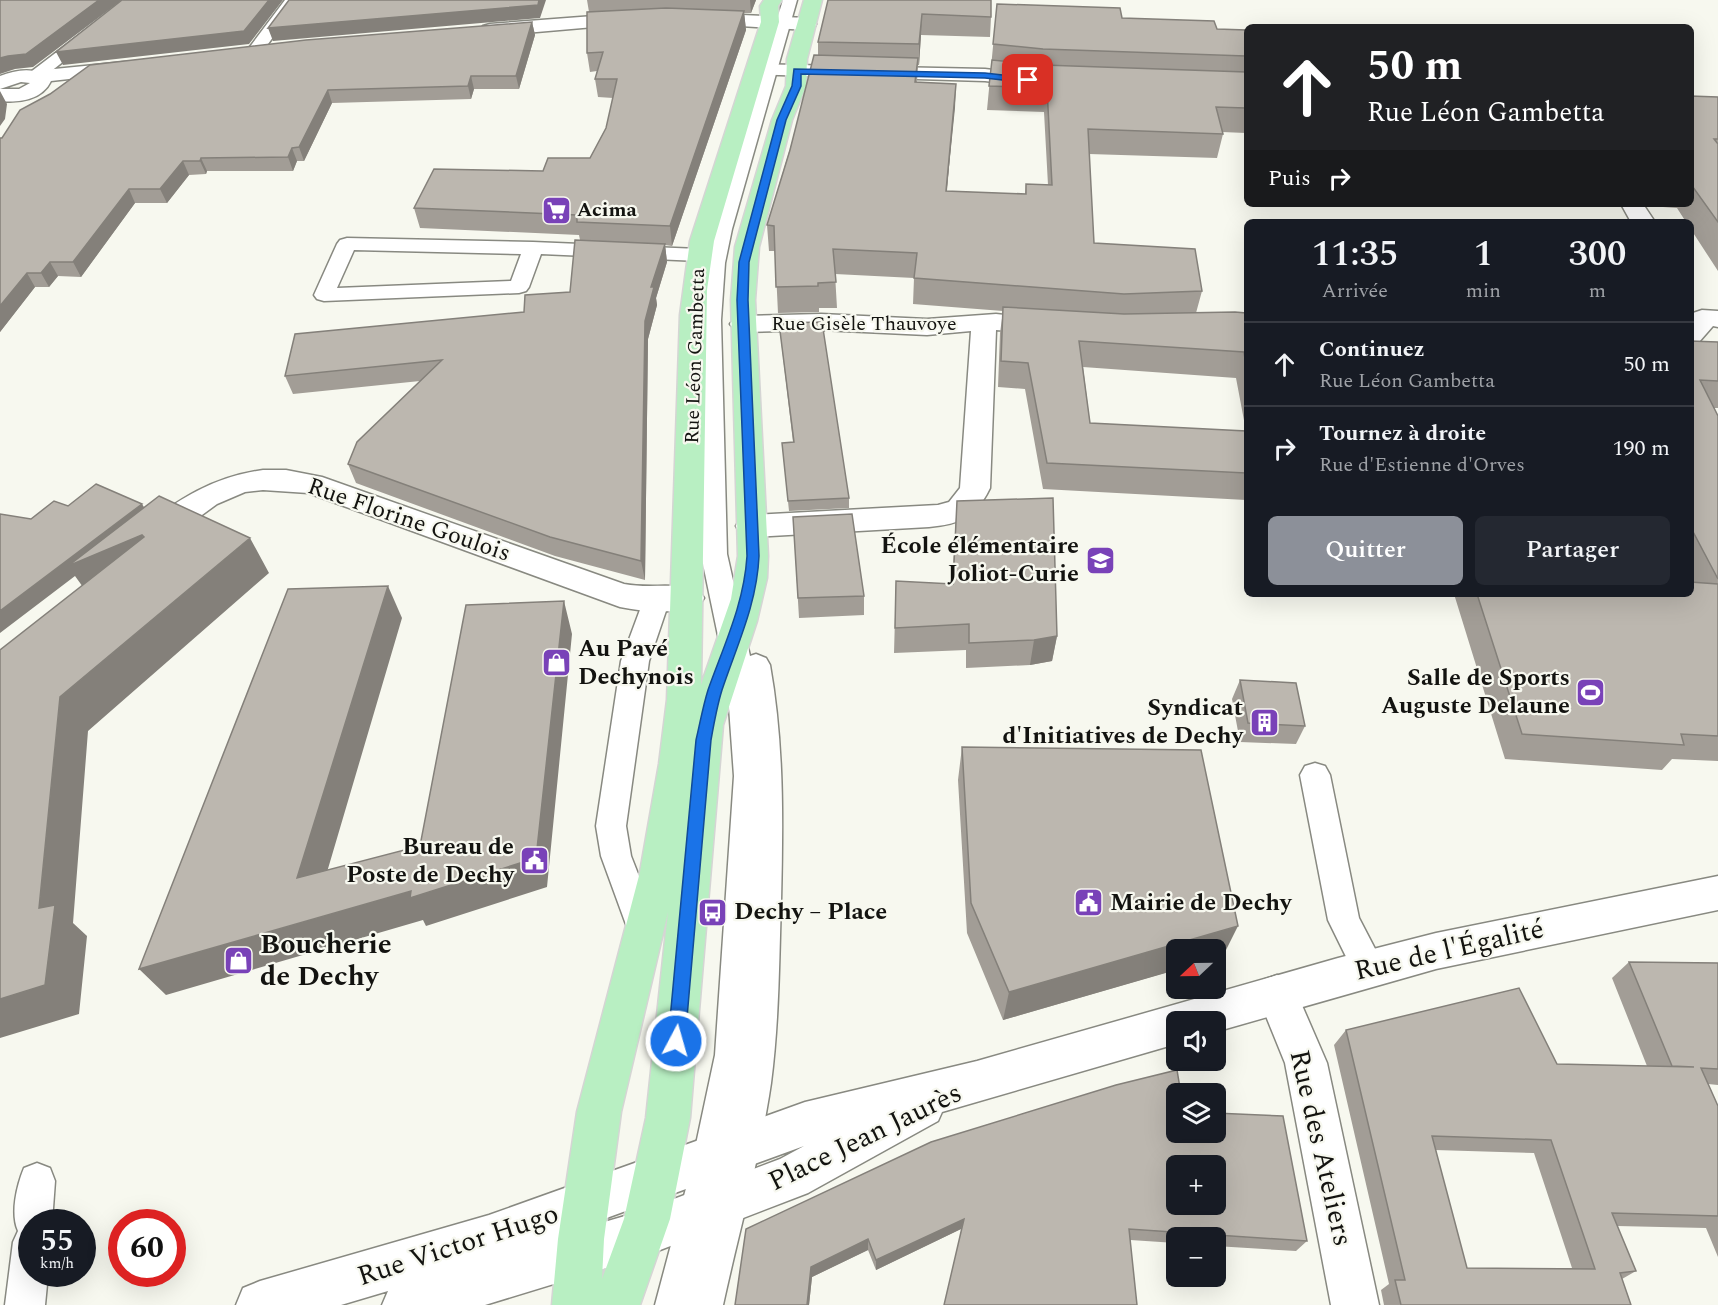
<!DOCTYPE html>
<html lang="fr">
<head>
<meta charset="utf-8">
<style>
	body { margin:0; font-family:Spectral,serif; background:#242831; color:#f1f3f6; height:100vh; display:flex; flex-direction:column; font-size:22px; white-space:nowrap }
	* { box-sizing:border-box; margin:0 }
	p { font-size:20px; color:#9ea1a6 }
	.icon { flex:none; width:33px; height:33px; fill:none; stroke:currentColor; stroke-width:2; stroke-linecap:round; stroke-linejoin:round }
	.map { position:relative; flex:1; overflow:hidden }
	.side { position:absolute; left:1244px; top:219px; width:450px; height:378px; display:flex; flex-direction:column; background:#171b24; border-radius:9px; box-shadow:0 6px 24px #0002 }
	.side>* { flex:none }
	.top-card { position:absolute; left:1244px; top:24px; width:450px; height:183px; border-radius:9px; box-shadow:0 6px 24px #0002; background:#202124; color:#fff; overflow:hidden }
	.needle { width:39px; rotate:248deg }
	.fabs { position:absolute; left:1166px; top:939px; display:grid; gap:12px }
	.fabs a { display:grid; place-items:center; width:60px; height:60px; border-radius:9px; background:#171b24; box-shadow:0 6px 24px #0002; font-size:30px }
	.speed { position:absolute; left:18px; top:1209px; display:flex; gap:12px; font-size:30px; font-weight:700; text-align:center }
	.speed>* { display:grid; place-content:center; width:78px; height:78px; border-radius:50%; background:#171b24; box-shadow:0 6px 24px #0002; line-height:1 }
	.speed small { font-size:15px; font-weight:400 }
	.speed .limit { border:9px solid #d22; background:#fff; color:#111 }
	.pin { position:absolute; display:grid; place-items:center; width:51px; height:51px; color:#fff; margin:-26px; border-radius:12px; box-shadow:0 3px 9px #0006 }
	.me { position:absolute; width:66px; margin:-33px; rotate:6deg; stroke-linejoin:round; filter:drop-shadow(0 0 4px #0008) }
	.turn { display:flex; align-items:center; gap:21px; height:126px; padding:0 24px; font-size:27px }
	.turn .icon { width:78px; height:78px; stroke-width:2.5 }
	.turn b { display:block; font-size:42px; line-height:51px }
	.then { display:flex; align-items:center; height:57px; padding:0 24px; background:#0003; gap:12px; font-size:22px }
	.eta { display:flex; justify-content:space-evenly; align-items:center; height:102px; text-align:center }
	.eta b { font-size:36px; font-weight:600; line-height:42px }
	.cta { display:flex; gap:12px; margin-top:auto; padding:12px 24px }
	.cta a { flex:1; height:69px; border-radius:9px; background:#8c9099; color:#fff; font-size:24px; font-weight:600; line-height:69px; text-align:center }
	.cta a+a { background:#242831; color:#f1f3f6 }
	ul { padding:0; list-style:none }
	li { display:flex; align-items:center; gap:18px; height:84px; padding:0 24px; border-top:2px solid #363941 }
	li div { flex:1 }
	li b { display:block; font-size:22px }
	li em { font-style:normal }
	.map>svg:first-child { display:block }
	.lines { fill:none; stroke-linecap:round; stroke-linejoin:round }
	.service-casing { stroke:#888981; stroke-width:3 }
	.minor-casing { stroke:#888981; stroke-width:3 }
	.tertiary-casing { stroke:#888981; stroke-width:3 }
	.primary-casing { stroke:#d5d5d4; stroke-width:3 }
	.service { fill:#fff; fill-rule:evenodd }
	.minor { fill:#fff; fill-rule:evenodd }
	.tertiary { fill:#fff; fill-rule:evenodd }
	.primary { fill:#b8efc2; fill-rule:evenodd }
	.wall { fill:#a29d96; fill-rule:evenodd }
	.shaded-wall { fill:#84807a }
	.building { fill:#bcb7af; stroke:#84807a; stroke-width:1.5; fill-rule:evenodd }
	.route { fill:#1a73e8; stroke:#114b97; stroke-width:1.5 }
	.labels { text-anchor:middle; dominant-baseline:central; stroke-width:4.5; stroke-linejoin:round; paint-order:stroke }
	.far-poi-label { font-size:20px; font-weight:bold; fill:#131310; stroke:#f7f8ef; text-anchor:start }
	.far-street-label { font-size:20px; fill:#131310; stroke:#f7f8ef }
	.street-label { font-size:24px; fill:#131310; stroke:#f7f8ef }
	.poi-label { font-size:24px; font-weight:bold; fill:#131310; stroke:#f7f8ef; text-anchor:end }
	.near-poi-label { font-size:28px; font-weight:bold; fill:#131310; stroke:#f7f8ef; text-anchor:start }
	.near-street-label { font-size:28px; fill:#131310; stroke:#f7f8ef }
</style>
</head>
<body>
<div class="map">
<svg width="1718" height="1305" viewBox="0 0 1718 1305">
	<rect width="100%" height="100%" fill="#f7f8ef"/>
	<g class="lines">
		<defs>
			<path id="service" d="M125,0H141L40,80H28L26,77L28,74Z
				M285,0H300L260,55H248L246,52Z
				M783,0H797L732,229L725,263L721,320L727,554L750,656L756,654L766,658L770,665C784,743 783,822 781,901C779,962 779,1022 771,1083C760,1158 739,1231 723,1305H655L689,1177L715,1055L734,776L727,679L701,554V320L706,259L699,261L541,254L529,287L526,291L519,293L324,301L317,299L314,295L337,244L340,240L347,238L533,242L699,249L707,253L712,229ZM354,250L521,254L511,281L337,288Z
				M657,589L666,592L670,599L649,661L626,826L631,856L660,930L655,940L644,945L633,940L628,930L601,856L596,826L621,661L644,599L648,592Z
				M1315,763L1325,766L1330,775L1359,918L1385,968L1381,979L1369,983L1357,979L1328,920L1300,775L1305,766Z
				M37,1163L50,1168L55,1181L52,1222H32V1274H48L45,1305H5L13,1242L18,1231C10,1213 17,1185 24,1168Z"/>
			<path id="minor" d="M633,13L640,15L642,19L640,23L490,36L483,34L481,30L483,26L490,24Z
				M699,13L807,18L814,20L816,24L814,28L807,30L692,23L690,19L692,15Z
				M125,62L132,64L135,68L132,72L51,81C42,100 19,103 0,101V76C11,72 22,69 34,71ZM21,82L30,83L19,89H0Z
				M756,64L985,69L1035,75L1042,77L1045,81L1042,85L1035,87L985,81L749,74L746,70L749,66Z
				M1621,204H1643L1655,222H1631Z
				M1702,310L1718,311V327L1713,326L1699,342L1690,345V316L1693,313Z
				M821,314L927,319L996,314L1056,321L1060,326L1056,331L1047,334L996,330L990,488C976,517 961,524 929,527L751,537L740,533L736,526L740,519L751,515L938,505L949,502L960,488L971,331L927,335L821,330L743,332L734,329L730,324L734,319L743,316Z
				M263,470H286L322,477L624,584C649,589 675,582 699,590L704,598L699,606C676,614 644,612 620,607L308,493L263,490L245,492L217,504L161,545L150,548L139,545L135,537L139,529C180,499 212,477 263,470Z
				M1277,975L1291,980L1327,1063L1379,1305H1331L1285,1063L1257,994L1263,980Z"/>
			<path id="tertiary" d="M1718,876V910L1436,969L1215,1032V1022H1176V1044L942,1112L938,1121L808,1193L642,1257L485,1305H382L388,1291L341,1305H236L243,1288L260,1281L489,1215L805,1102L977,1061L1338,958L1436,933ZM804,1146L780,1159L642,1211L560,1235Z"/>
			<path id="primary" d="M764,0H782L778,6L779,22L714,241L707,290L701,685L731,599L738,556L731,300L735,247L772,120L786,86L787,59L804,0H822L807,59L806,86L792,120L759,247L755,300L768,556L767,578L757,621L723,725L690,1118L670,1219L640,1305H552L558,1239L577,1112L640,872L659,764L667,700L680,315L690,241L761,22L760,6ZM668,912L646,1118L624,1219L602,1279L604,1239L621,1112Z"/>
		</defs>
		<use href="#service" class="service-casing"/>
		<use href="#minor" class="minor-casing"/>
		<use href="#tertiary" class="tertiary-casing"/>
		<use href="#primary" class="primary-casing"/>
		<use href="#service" class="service"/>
		<use href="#minor" class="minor"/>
		<use href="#tertiary" class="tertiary"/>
		<use href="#primary" class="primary"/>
	</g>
	<path class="wall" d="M587,0H756L751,13H744L746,30L672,246L665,245L667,262L656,298L657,305L648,339L645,580L555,556L356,483L348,464L420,381L293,394L285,376L524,312L570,292L580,240L579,235L420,228L414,208L590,158L606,128L613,98L598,97L595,79L597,71L590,72L587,53L589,12Z
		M828,0L991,17L990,37L921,35L919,65H918L917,82L956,84L947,191L1025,194L1026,184L1048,185L1044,112L987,110L997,4L1217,29L1246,30V133L1222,132L1223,134L1217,158L1089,154L1094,243L1202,291L1196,313H1246V500L1043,489L1025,389L998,387L1000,333L1003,311L913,304L914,278L835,274L837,308H819V312L778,313L775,251H769L767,225L818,55V42ZM1083,367L1236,378L1246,431L1090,423Z
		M532,22L535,35L519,89H474L471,99L332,103L304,161H297L293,171H207L206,174L189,175L167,203H135L81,277L58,276L49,287H35L0,332V138Z
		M1690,96L1718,97V271L1690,228V222H1686L1677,208L1663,207L1661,204H1690Z
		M779,323L849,498V508L789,511L783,453L793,442Z
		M1690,341L1718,342V408H1714L1718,416V761L1672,759L1662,770L1505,759L1454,594H1690Z
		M957,501L1057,636L1052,661L1030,665L966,668V650L894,653L896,581L952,584Z
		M793,517L864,596V615L799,618Z
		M1240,680L1305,726L1296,744L1240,742L1232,699Z
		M962,747L1223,956L1003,1020L967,933L958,780Z
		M1629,962L1718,963V1085L1708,1084L1718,1106V1257L1706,1228L1617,1226L1636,1271L1622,1279L1631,1305H1384L1381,1290L1389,1284L1334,1045L1346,1030L1557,1064L1647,1066L1612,978ZM1435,1150L1534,1153L1572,1268H1467Z
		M1176,1132L1307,1241L1296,1251L1215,1246V1238H1176V1243L961,1229L876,1270L868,1250L812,1277L809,1305H735L746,1229Z"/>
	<path class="shaded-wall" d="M99,0H122L33,67L15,69L0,74V58Z
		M269,0H283L249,44L63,65L56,52Z
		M539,0H546L540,18L273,41L268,28Z
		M750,0H756L751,13Z
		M744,11L746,30L672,246L670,226Z
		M922,14L921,35L919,65V44Z
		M532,22L535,35L519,89L516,76Z
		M471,76L474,89L471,99L468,86Z
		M956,84L955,108L944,216L946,191Z
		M328,90L332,103L304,161L299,147Z
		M0,91L7,104L5,119L0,126Z
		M292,148L297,161L293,171L288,157Z
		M201,158L207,171L206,174L200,161Z
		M183,161L189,175L167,203L160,189Z
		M129,189L135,203L81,277L73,262Z
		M665,244L667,262L656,298L657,305L648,339L645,580L641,561L645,321L651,287Z
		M50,262L58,276L49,287L41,273Z
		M27,273L35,287L0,332V306Z
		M142,504L151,518L142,535L165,570L93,601L75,576L0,633V611Z
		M250,538L269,573L88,731L73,923L87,936L79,1014L0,1038V999L39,908L60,697Z
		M388,586L402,618L317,906L297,878Z
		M564,601L572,634L547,887L426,926L423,920L166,995L139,969L411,891Z
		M1057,636L1052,661L1030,665L1034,640Z
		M1238,926L1223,956L1215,958V950H1176V970L1003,1020L1009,992Z
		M964,1219L961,1229L876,1270V1260Z
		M868,1239V1250L812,1277L809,1305H807L811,1267Z"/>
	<path class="building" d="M0,0H99L26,54L8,56L0,58Z
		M122,0H269L244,31L56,52Z
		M289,0H539L538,5L268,28Z
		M828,0H991V17L922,14L919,44L818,42Z
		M997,4L1120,8L1122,18L1214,21L1217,29L1246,30V56L1043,49L993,44Z
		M666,8L744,11L670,226L577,222V215L414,208L434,169L543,171L548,158H590L606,128L617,79H595L603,52L587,53V12Z
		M532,22L516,76H471L468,86L328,90L299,147L292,148L288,157L201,158L200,161H183L160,189H129L73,262H50L41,273H27L0,306V138H2L20,110L50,94L90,65L306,40Z
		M814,55L918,58L915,82L956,84L946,191L1026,194V184L1052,185L1047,88L989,86L992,60L1043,65L1246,72V108L1216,107L1223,134L1088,129L1094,243L1195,249L1202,291L1124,294L914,278L917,253L833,249L836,282L818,283V286L776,287L774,226L767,225L790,150Z
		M1690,96L1718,97V139H1714L1718,144V222L1690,183Z
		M575,240L665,244L651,287H654L645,321L641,561L550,537L348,464L357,442L442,360L285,376L295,334L524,312L525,295L570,292Z
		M1003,307L1124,314L1235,312L1246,313V366L1244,352L1079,341L1090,423L1246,431V473L1047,463L1028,363L1001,361Z
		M822,322L849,498L788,501L782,443L794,442L779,323Z
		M1690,341L1718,342V381L1700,380L1718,416V579L1690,526Z
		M96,484L142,504L0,611V514L31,519L54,501L68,506Z
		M159,496L250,538L60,697L39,908L55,905L45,985L0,999V650L144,537L142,535L68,566Z
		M1053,498L1057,636L1034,640L969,643V624L895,628L896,581L953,584L957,501Z
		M852,514L864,596L798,598L793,517Z
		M1690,582L1718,584V736L1681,734L1684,745L1522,734L1477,594H1690Z
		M388,586L297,878L420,846L466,605L564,601L536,858L410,898L411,891L139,969L288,589Z
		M1240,680L1296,683L1305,726L1248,723Z
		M962,747L1201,750L1238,926L1009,992L971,903Z
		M1629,962L1718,963V1069L1701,1068L1718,1106V1216L1612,1213L1636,1271L1620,1273L1631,1305H1401L1395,1280H1405L1346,1030L1519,988L1557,1064L1694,1067L1672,1066ZM1432,1136L1551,1140L1595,1269L1467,1268Z
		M1177,1070L1181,1094H1176V1132H1215V1113L1283,1116L1307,1241L1129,1229L1137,1305H944L964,1219L876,1260L868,1239L811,1267L807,1305H735L746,1229L931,1142L1116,1085ZM1176,1166H1215V1204H1176Z"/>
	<path class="route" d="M794,69L985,73L1028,78L1032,80L1028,83L985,78L801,74V86L786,120L749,262L748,300L759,556C757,604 737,645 722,690C717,706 714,723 711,740L685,1041L682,1047L676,1049L670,1047L668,1041L696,740C700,723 703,706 708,690C724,645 744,604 747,556L737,300L739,262L777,120L792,86Z"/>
	<defs>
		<symbol id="supermarket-square" viewBox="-11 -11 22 22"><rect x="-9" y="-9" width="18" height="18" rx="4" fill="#7942b8" stroke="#f7f8ef"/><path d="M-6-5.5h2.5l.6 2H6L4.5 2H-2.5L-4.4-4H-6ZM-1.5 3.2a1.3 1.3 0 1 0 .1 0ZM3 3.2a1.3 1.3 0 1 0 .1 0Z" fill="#fff"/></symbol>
		<symbol id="school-square" viewBox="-11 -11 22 22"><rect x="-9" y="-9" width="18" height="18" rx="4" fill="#7942b8" stroke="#f7f8ef"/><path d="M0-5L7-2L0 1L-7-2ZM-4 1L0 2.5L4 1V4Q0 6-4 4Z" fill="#fff"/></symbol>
		<symbol id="shop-square" viewBox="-11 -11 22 22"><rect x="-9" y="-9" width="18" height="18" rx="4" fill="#7942b8" stroke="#f7f8ef"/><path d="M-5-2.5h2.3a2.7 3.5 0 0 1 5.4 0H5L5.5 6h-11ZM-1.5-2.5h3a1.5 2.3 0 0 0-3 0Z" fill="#fff"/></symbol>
		<symbol id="stadium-square" viewBox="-11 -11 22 22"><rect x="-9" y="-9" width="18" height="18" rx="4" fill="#7942b8" stroke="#f7f8ef"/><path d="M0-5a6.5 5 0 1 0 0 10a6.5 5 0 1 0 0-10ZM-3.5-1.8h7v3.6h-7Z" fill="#fff"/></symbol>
		<symbol id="building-square" viewBox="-11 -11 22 22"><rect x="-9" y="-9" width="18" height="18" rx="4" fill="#7942b8" stroke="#f7f8ef"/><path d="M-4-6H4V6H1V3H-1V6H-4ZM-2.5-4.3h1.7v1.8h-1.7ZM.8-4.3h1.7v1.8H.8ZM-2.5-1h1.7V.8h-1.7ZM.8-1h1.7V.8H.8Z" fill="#fff"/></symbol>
		<symbol id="civic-square" viewBox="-11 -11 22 22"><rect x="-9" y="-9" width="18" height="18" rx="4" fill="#7942b8" stroke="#f7f8ef"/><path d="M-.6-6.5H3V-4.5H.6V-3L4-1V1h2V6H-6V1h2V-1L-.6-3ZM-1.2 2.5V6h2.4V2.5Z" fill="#fff"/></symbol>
		<symbol id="bus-square" viewBox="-11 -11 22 22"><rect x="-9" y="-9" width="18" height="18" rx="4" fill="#7942b8" stroke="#f7f8ef"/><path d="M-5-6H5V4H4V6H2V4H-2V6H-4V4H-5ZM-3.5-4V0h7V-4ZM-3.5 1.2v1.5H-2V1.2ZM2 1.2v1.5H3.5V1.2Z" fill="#fff"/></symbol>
	</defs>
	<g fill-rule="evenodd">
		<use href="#supermarket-square" x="540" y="194" width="33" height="33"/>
		<use href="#school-square" x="1084" y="544" width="33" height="33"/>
		<use href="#shop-square" x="540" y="646" width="33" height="33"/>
		<use href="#stadium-square" x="1574" y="676" width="33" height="33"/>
		<use href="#building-square" x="1248" y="706" width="33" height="33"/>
		<use href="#civic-square" x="518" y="844" width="33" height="33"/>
		<use href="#civic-square" x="1072" y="886" width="33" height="33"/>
		<use href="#bus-square" x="696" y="896" width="33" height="33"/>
		<use href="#shop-square" x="222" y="944" width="33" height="33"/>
	</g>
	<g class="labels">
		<g class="far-poi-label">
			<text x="577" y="210">Acima</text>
		</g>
		<g class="far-street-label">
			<text x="864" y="324">Rue Gisèle Thauvoye</text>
			<text transform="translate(695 356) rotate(-88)">Rue Léon Gambetta</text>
		</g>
		<g class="street-label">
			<text transform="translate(409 520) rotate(19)">Rue Florine Goulois</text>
		</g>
		<g class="poi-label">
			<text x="1079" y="546">École élémentaire<tspan x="1079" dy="28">Joliot-Curie</tspan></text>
			<text x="578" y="649" text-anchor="start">Au Pavé<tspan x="578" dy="28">Dechynois</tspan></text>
			<text x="1570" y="678">Salle de Sports<tspan x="1570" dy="28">Auguste Delaune</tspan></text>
			<text x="1243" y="708">Syndicat<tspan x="1243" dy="28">d'Initiatives de Dechy</tspan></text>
			<text x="514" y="847">Bureau de<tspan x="514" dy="28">Poste de Dechy</tspan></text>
			<text x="1110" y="903" text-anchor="start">Mairie de Dechy</text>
			<text x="734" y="912" text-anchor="start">Dechy – Place</text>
		</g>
		<g class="near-poi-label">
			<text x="260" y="944">Boucherie<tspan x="260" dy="32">de Dechy</tspan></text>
		</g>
		<g class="near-street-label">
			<text transform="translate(1449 950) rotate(-13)">Rue de l'Égalité</text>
			<text transform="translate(865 1137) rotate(-26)">Place Jean Jaurès</text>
			<text transform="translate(1321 1148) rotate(77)">Rue des Ateliers</text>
			<text transform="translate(458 1245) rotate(-18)">Rue Victor Hugo</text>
		</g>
	</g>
</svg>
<div class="fabs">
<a><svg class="needle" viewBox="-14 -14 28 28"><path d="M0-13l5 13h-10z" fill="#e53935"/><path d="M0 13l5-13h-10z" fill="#9ea1a6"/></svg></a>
<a><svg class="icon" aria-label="sound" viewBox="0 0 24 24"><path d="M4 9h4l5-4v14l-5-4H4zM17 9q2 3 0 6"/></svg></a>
<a><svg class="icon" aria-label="layers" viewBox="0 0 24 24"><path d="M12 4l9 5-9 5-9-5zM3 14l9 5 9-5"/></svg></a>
<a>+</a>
<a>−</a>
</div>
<div class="speed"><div>55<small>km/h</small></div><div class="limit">60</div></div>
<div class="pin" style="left:1028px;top:80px;background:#d93025"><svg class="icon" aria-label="arrive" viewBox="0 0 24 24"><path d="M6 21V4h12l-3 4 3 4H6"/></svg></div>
<svg class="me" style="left:676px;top:1041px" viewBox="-20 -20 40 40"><circle r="17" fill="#1a73e8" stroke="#fff" stroke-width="3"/><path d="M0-11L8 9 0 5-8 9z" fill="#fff"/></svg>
<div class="top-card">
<div class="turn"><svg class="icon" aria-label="ahead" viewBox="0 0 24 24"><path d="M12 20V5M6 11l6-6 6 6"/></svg><div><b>50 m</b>Rue Léon Gambetta</div></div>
<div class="then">Puis<svg class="icon" aria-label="right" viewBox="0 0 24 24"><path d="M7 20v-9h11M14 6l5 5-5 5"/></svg></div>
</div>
<section class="side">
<div class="eta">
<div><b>11:35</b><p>Arrivée</p></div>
<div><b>1</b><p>min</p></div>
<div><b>300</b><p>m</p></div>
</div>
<ul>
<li><svg class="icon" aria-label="ahead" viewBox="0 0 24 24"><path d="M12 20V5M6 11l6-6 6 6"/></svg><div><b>Continuez</b><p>Rue Léon Gambetta</p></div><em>50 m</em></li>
<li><svg class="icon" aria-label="right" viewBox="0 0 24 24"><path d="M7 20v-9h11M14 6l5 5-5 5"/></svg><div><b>Tournez à droite</b><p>Rue d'Estienne d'Orves</p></div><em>190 m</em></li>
</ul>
<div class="cta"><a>Quitter</a><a>Partager</a></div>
</section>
</div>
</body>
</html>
